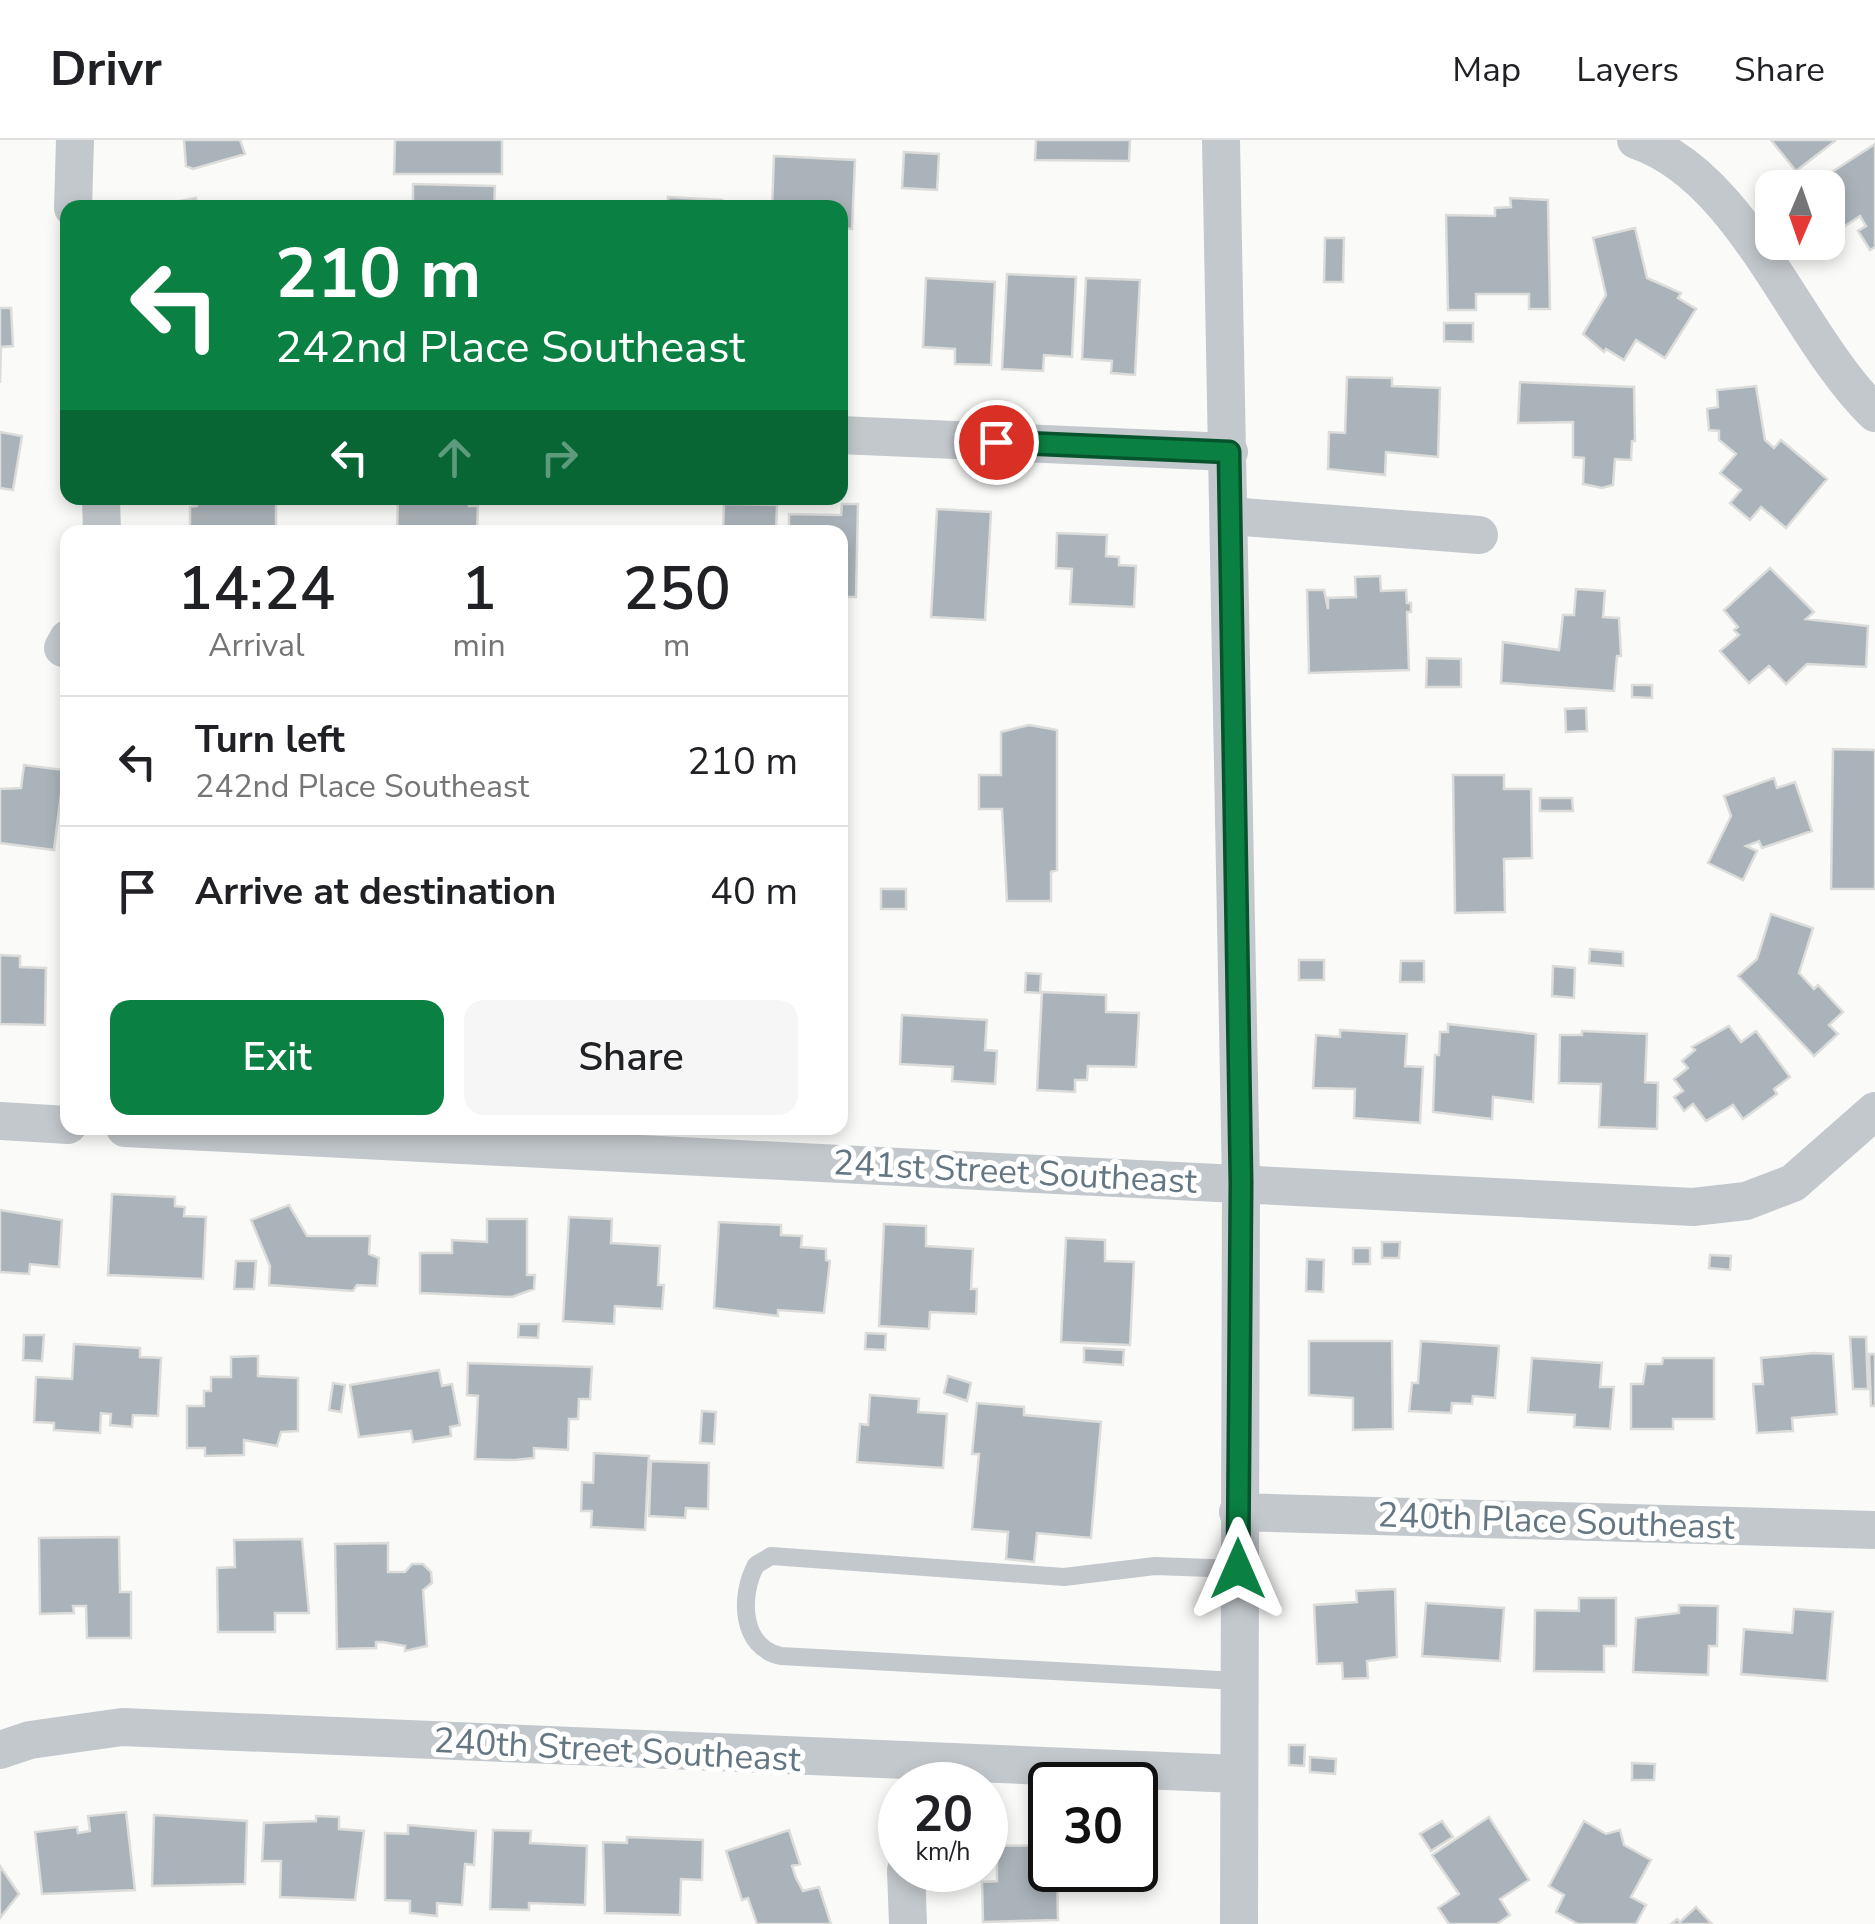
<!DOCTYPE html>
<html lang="en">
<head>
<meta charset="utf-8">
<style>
	body { margin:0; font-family:"Nunito Sans",sans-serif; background:#f6f6f6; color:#202124; height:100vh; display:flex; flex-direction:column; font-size:38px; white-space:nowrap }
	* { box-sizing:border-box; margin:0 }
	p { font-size:32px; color:#757577 }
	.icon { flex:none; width:55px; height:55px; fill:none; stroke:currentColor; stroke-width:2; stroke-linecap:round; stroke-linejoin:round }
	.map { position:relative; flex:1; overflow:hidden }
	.drawer { position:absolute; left:60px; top:385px; width:788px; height:610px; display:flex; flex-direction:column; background:#fff; border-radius:20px; box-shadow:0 5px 15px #0003 }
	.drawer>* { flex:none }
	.guide { position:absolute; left:60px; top:60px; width:788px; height:305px; border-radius:20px; box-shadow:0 5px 15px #0003; background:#0b8043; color:#fff; overflow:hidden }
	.needle { width:65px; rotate:182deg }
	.buttons { position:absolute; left:1755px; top:30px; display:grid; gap:20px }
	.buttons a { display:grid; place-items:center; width:90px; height:90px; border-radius:20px; background:#fff; box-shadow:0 5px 15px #0003; font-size:50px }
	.speed { position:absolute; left:878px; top:1622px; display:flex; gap:20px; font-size:50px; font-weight:700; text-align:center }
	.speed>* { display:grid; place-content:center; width:130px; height:130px; border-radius:50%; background:#fff; box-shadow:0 5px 15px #0003; line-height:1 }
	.speed small { font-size:25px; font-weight:400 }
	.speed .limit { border:5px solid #111; border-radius:15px; background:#fff; color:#111 }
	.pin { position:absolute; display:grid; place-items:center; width:85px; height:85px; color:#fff; margin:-42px; border:5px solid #fff; border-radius:50%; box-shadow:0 2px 10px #0007 }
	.me { position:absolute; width:110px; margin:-55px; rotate:0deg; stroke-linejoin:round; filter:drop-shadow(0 0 8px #0008) }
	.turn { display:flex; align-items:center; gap:35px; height:210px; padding:0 50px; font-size:45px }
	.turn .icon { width:130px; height:130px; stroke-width:2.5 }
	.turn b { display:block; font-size:70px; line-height:85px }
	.lanes { display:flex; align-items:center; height:95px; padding:0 50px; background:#0003; justify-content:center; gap:50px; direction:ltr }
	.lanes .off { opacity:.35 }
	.eta { display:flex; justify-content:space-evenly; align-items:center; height:170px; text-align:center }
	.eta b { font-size:60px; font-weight:600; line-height:70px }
	.primary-button { display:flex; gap:20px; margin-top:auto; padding:20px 50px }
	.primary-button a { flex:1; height:115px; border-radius:20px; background:#0b8043; color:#fff; font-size:40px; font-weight:600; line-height:115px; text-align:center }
	.primary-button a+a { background:#f6f6f6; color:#202124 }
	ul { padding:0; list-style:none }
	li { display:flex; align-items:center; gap:30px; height:130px; padding:0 50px; border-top:2px solid #e0e0e0 }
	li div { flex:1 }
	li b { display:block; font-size:38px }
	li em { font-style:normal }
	header { display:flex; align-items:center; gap:60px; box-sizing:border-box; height:140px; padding:0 50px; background:#fff; border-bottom:2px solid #e0e0e0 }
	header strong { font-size:48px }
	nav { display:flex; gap:55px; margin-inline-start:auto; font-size:35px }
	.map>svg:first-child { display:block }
	.building { fill:#aab3b9; stroke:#dcdcda; stroke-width:2.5 }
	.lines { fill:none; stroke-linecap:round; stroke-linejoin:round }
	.lane { stroke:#c3c8cc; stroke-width:18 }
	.street { stroke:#c3c8cc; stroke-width:38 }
	.route-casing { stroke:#07532c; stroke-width:25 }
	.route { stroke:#0b8043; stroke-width:18 }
	.labels { text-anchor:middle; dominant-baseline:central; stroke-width:10; stroke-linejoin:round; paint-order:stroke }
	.street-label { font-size:35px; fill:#657683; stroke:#fff }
</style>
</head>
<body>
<header>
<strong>Drivr</strong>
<nav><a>Map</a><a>Layers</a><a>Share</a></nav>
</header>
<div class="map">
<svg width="1875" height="1784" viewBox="0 0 1875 1784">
	<rect width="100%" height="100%" fill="#fafaf8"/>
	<path class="building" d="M184,0H240L245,14L193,29L186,26Z
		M395,0H502V34H394Z
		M1036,0H1130L1129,21L1035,20Z
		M1771,0H1834L1835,1L1796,31Z
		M1875,4V107L1870,110L1858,91L1866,86L1860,76L1845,86L1828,62V48L1818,41Z
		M904,12L939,14L937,50L902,48Z
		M774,16L855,20L852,89L840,88V68H772Z
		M413,44L495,46L494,68H413Z
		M668,57L722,60L721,68H668Z
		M196,58L198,68L149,67Z
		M1510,58L1548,60L1550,169H1529V154H1476V170H1448L1446,75L1495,76V68L1511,67Z
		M1635,88L1647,138L1681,153L1678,158L1696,169L1665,218L1636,200L1624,220L1606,209L1604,212L1583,194L1606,155L1593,98Z
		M1325,98H1344L1343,142H1324Z
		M1007,134L1076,137L1072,217L1044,215L1043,231L1002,229Z
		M926,138L995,142L991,225L955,224V209L923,207Z
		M1086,138L1140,140L1135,235L1111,233L1112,221L1082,219Z
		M0,168H11L13,206L1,207L0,243Z
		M1444,183H1473V202L1444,201Z
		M1347,237L1392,238V246L1440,248L1438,317L1386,312L1385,335L1328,329L1329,292L1345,293Z
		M1520,242L1634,247L1635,301H1632L1631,320L1615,319L1613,345L1602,348L1583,344L1584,318L1573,317V282L1518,283Z
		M1756,246L1765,300L1774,308L1781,300L1827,339L1786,388L1761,367L1750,380L1730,363L1741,350L1720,333L1736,314L1719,300V291L1709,290L1707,269L1718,267L1717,250Z
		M0,292L22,296L13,350L0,348Z
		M197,358H276V390L190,392V367L197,366Z
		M398,358H469V366H478L477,392H397Z
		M724,364L777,365L776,392H723Z
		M842,364H858L856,457H840V392H789V374L841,375Z
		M937,369L991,372L985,480L931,477Z
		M1057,393L1107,395L1106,416L1119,417V425L1136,426L1134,467L1070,464L1072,429L1056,428Z
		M1770,428L1814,472L1806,479L1868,486L1866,527L1807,524L1786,544L1769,526L1749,543L1720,511L1739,495L1734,490L1738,487L1724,470Z
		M1380,436L1381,451L1406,450L1407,463H1411V472H1407L1409,530L1309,533L1307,450H1324L1328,469V458L1356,457L1355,437Z
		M1576,449L1605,451L1603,477L1619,478L1621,516H1617L1614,551L1501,543L1503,502L1559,510L1563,475H1574Z
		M1427,518L1461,519V547H1426Z
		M1632,545H1652V558L1632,557Z
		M1586,568L1587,591L1566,592L1565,569Z
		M1029,585L1057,590V730L1051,732V761H1007L1002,669H979V635H1001V592Z
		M1833,609L1875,610V749H1831Z
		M24,625L64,630L54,710L0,703V649L21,648Z
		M1453,635H1504V649H1531L1532,718L1504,719L1505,772L1455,773Z
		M1774,638L1777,648L1795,642L1812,691L1762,708L1759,701L1746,706L1757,711L1743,740L1708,723L1731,676L1724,656Z
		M1540,658H1572L1573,671H1540Z
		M881,749H906V769H881Z
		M1771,774L1813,788L1799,833L1814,849L1818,845L1843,872L1829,885L1838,894L1814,916L1738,836L1757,819Z
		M1590,809L1623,812V826L1589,823Z
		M0,815L20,816V827L46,828L45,885L0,884Z
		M1299,820H1324V840H1299Z
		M1401,821H1424V842H1400Z
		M1553,826L1575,828L1574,858L1552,856Z
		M1026,833L1041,834L1040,853L1025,852Z
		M1042,852L1106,855V872L1139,873L1136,927L1088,926L1087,940H1075V952L1037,950Z
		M902,875L987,880L985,910L997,911L995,944L952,941L953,927L900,924Z
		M1448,884L1536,894L1533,962L1493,957L1492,979L1433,972L1435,915H1439L1440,892H1448Z
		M1729,886L1741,902L1756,891L1790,937L1774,949L1777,954L1743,979L1733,965L1706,981L1693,964L1684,971L1674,957L1683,951L1674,939L1688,928L1682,921L1695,910L1692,907Z
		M1340,890L1407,894L1405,926L1423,927L1420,983L1354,978L1355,949L1313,948L1316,895L1340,897Z
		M1582,891L1647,894L1645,942L1658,943L1657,989L1599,987L1601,944L1559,943L1560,895H1582Z
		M112,1054L175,1057V1066L185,1067L184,1076L206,1077L203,1139L108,1135Z
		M289,1065L307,1096H370L369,1114L379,1118L377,1146L357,1145L353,1151L269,1145L270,1126L251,1080Z
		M0,1070L62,1080L59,1127L30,1124L29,1134L0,1132Z
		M569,1077L612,1079L611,1103L660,1106L658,1145H664L662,1169L615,1166L614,1184L563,1181Z
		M487,1079H527V1135H535L534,1149L512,1157L420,1153V1113H452V1100L487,1102Z
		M719,1082L781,1085V1095L802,1096L801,1107L826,1109V1120L830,1121L824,1173L778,1170V1176L714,1168Z
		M884,1084L926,1086V1106L973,1109L971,1149H977L976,1174L930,1172L929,1189L879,1186Z
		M1066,1098L1105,1100V1121L1134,1122L1130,1205L1061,1202Z
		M1382,1102H1400L1399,1118H1382Z
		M1353,1108H1370V1124H1353Z
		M1710,1115L1731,1116L1730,1130L1709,1128Z
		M1307,1119L1324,1120L1323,1152L1306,1151Z
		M236,1121H256L254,1149H234Z
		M519,1184H539L538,1198L518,1197Z
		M866,1193L886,1194L885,1210L865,1209Z
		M24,1195H44L42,1221L23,1220Z
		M1850,1197H1866L1868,1249H1853Z
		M1309,1201H1392L1393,1289L1353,1290V1258L1309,1255Z
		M1421,1201L1499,1206L1495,1258L1473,1256L1472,1264L1452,1263L1451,1273L1409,1271L1412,1243H1418Z
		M74,1204L140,1208V1217L161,1218L158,1276L133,1275L132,1287L110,1285L111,1274L101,1273L100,1293L54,1290V1283L34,1282L36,1237L72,1239Z
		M1084,1208L1124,1210L1123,1225L1084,1222Z
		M1814,1213L1833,1214L1837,1274L1792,1278L1793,1291L1757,1293L1753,1244H1763L1761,1218Z
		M1869,1214H1875V1266H1871Z
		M258,1216V1236L298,1238V1291L281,1292L277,1306L244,1300V1315L205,1316V1308H187V1266H204V1251H211V1237H231V1217Z
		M1532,1218L1602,1223L1600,1247H1614L1610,1289L1574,1287L1575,1275L1528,1272Z
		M1663,1218H1714V1279H1673V1289H1631V1244H1643L1646,1224H1662Z
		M468,1223L592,1227L590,1259H579L578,1279H569L568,1310L534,1308V1318L514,1320L475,1319L478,1256L467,1255Z
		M439,1230L442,1246L452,1244L460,1285L450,1287L451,1296L413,1302L411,1291L359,1297L350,1245Z
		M948,1236L971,1243L967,1261L944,1253Z
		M333,1243L345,1245L341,1272L329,1270Z
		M870,1255L919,1259L918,1272L947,1274L943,1328L857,1322L860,1284L868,1285Z
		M977,1263L1024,1267V1275L1101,1282L1091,1398L1037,1393L1034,1422L1006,1419L1008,1392L972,1389L979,1314H972Z
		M702,1271L716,1272L714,1304L700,1303Z
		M594,1313L649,1316L645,1390L591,1387L592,1371H581L582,1342L593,1343Z
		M651,1321L709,1323L708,1369L686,1368L685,1378L649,1376Z
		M119,1397L120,1452H131V1498H87L86,1466H73L74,1473L40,1474L39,1398Z
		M302,1399L309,1473H275V1492H218L217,1428L235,1427L234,1400Z
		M388,1403V1432H405L412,1424H423L431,1432L432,1443L423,1450L427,1506L405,1511V1506L383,1502H376V1508L337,1509L335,1404Z
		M1395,1449L1397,1517L1367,1521L1368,1538L1343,1539L1342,1523L1317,1524L1314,1465L1357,1462L1356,1451Z
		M1579,1458H1616V1506H1604V1532L1534,1531L1535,1470L1579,1471Z
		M1426,1463L1504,1468L1500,1521L1422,1516Z
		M1679,1465L1718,1466L1717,1506H1709L1708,1535L1633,1532L1636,1478L1679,1473Z
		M1794,1469L1833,1472L1827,1541L1741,1534L1744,1489L1792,1493Z
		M1289,1605H1305L1304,1626L1289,1625Z
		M1310,1617L1336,1619L1335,1634L1310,1632Z
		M1632,1623L1655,1624L1654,1640H1632Z
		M126,1672L135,1750L42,1754L35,1692L77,1687L78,1693L90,1691L88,1676Z
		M154,1675L247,1681L245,1744L152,1746Z
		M316,1676L339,1677V1689L364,1691L355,1760L280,1757L281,1721H262L264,1683L316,1681Z
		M1489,1677L1529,1740L1500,1759L1510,1775L1497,1784H1449L1438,1768L1459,1754L1432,1715Z
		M1442,1681L1453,1697L1431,1711L1420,1694Z
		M1584,1681L1606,1694L1620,1690L1624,1705L1651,1720L1631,1757L1646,1765L1636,1784H1578L1556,1772L1564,1755L1549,1746Z
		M408,1685L476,1691L474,1725L465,1724L462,1765L437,1763V1776L410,1773V1761L385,1760V1693L408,1694Z
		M493,1690L531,1691L530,1703L587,1706L585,1765L529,1763V1770L490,1769Z
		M789,1690L800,1724L792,1726L796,1738L803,1751L819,1747L831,1784H757L748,1758L742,1760L726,1711Z
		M627,1697L703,1700L702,1740L681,1739L680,1775L605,1773L603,1702L627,1703Z
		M1050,1705V1730H1057L1058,1780L983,1782L982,1742L997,1741V1706Z
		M0,1726L19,1754L0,1778Z
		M1696,1767L1712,1784H1671L1677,1779L1680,1782Z"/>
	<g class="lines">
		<path class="lane" d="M1237,1541L781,1516C741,1508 739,1456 756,1425L771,1416L1064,1437L1155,1426L1238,1429"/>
		<path class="street" d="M1221,0L1241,1043L1239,1784
			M1636,0C1745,37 1795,195 1875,273
			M73,68L75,0
			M840,295L1229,312
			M101,358L102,392
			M1230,376L1479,395
			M63,508L68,499
			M0,981L68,985
			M125,988L1693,1067L1746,1061L1793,1043L1875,971
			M1238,1372L1875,1390
			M0,1610L30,1600L122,1587L1237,1634
			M906,1730L908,1784"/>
	</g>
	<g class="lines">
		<defs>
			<path id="route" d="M996,302L1229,312L1241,1043L1238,1429"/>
		</defs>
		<use href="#route" class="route-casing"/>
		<use href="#route" class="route"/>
	</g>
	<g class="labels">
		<g class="street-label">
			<text transform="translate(1015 1032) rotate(3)">241st Street Southeast</text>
			<text transform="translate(1556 1381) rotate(2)">240th Place Southeast</text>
			<text transform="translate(617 1610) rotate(3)">240th Street Southeast</text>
		</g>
	</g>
</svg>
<div class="buttons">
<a><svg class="needle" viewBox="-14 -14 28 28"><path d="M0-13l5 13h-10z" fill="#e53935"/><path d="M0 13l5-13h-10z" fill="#757577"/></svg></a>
</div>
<div class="speed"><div>20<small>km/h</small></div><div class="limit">30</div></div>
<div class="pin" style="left:996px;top:302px;background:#d93025"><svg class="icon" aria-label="arrive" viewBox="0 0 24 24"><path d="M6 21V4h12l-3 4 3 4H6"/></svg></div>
<svg class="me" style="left:1238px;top:1429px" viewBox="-20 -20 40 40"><path d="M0-17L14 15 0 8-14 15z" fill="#0b8043" stroke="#fff" stroke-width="4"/></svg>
<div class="guide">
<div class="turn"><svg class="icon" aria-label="left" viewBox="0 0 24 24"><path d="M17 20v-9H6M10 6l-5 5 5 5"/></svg><div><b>210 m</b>242nd Place Southeast</div></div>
<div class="lanes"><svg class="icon" aria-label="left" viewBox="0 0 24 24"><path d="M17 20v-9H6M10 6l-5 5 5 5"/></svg><svg class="icon off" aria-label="ahead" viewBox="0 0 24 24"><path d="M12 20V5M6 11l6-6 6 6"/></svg><svg class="icon off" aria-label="right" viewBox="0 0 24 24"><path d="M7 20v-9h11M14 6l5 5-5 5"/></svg></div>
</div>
<section class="drawer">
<div class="eta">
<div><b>14:24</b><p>Arrival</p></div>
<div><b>1</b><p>min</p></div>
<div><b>250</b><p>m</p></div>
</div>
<ul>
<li><svg class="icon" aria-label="left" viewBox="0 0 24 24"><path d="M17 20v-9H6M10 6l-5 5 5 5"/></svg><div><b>Turn left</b><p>242nd Place Southeast</p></div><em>210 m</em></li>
<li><svg class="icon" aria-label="arrive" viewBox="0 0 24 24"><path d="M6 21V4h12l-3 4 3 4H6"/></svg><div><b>Arrive at destination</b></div><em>40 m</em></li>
</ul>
<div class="primary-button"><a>Exit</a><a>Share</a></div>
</section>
</div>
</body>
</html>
